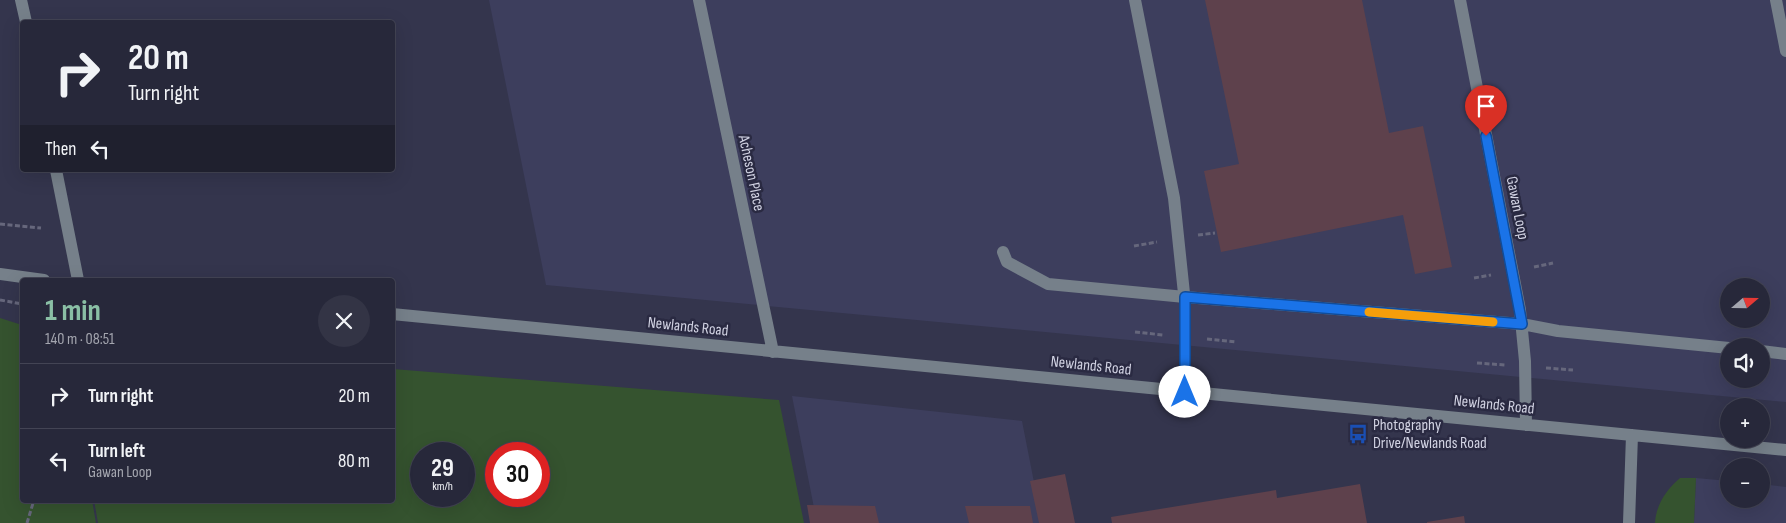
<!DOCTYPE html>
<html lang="en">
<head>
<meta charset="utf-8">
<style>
	body { margin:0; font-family:"Sofia Sans Condensed",sans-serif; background:#333445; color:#f1f3f6; height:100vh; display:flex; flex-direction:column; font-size:19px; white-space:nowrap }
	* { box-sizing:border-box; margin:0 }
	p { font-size:16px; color:#a4a6af }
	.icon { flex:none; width:28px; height:28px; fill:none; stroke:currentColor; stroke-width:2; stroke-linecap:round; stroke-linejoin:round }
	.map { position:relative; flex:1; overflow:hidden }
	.drawer { position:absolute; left:20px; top:278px; width:375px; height:225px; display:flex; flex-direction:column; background:#27283a; border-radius:5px; box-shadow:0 5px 20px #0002,0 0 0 1px #434454 }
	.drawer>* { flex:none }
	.guide { position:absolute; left:20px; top:20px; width:375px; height:152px; border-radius:5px; box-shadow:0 5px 20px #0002,0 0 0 1px #434454; background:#27283a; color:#f1f3f6; overflow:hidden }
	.needle { width:32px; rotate:70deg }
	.buttons { position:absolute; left:1720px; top:278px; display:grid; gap:10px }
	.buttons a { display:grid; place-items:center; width:50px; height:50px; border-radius:50%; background:#27283a; box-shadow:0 5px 20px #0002,0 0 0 1px #434454; font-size:25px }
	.speed { position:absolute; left:410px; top:442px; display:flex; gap:10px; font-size:25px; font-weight:700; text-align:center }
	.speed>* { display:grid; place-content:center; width:65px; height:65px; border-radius:50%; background:#27283a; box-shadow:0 5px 20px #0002,0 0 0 1px #434454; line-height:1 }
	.speed small { font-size:12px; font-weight:400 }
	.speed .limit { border:8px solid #d22; background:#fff; color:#111 }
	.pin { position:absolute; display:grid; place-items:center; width:42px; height:42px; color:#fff; margin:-51px -21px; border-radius:50% 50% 50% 0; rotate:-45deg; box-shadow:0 0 5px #0007 }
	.pin .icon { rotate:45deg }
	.me { position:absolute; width:55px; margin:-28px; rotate:0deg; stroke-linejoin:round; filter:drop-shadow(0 0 4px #0008) }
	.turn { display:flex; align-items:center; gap:18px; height:105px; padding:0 25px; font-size:22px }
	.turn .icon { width:65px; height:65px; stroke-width:2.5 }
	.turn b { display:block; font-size:35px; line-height:42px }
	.then { display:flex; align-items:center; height:48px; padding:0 25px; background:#0003; gap:10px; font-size:19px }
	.round { display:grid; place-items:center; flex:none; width:52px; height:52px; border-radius:26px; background:#333445 }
	.headline { display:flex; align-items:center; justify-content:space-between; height:85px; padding:0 25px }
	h1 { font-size:30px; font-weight:700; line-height:38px; color:#8abfa5 }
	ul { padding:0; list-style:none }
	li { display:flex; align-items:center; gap:15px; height:65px; padding:0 25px; border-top:1px solid #434454 }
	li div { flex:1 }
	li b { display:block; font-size:19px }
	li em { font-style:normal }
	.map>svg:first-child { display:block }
	.built { fill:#3d3e5d; fill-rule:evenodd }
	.green { fill:#35532f; fill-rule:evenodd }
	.building { fill:#5e414c }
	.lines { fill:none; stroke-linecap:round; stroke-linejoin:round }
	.path { stroke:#66677c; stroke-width:3; stroke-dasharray:5 2.5; stroke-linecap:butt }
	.minor { stroke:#76808a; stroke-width:12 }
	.route-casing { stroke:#114b97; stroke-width:12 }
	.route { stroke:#1a73e8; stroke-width:9 }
	.slow { stroke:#f59e0b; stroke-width:9 }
	.labels { text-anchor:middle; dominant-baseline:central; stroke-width:5; stroke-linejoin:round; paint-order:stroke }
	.street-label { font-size:16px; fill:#d2d3e3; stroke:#2a2a42 }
	.poi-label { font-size:16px; fill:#d2d3e3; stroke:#2a2a42; text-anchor:start }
</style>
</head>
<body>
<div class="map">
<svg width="1786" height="523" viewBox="0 0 1786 523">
	<rect width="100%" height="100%" fill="#34354d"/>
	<path class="built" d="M489,0H1786V402L546,285ZM1729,286H1761V319H1729ZM1729,346H1761V379H1729Z
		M792,396L1022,421L1042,523H817Z
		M1696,478L1729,481V499H1761V484L1786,487V523H1694Z"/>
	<path class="green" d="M0,318L22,325V500H92L96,523H0Z
		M393,369L779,400L804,523H98L94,500H392ZM421,454H464V496H421ZM496,454H539V496H496Z
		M1680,478H1696L1694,523H1655C1656,505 1666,490 1680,478Z"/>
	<path class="building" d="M1205,0H1362L1389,133L1423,126L1452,267L1415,274L1403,215L1221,252L1204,171L1239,164Z
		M1065,474L1075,523H1039L1030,481Z
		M1360,484L1367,523H1112L1111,517L1276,490L1277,498Z
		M807,505L875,506L879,523H810Z
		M965,506H1030L1033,523H969Z
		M1464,516L1465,523H1427V522Z"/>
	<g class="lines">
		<path class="path" d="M0,224L41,228
			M1198,235L1215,233
			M1134,246L1157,242
			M1534,267L1553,263
			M1474,278L1491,275
			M0,300L22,304
			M1135,332L1163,335
			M1207,339L1236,342
			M1477,363L1505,365
			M1546,368L1573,370
			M27,523L34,500"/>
		<path class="minor" d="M21,0L26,22
			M699,0L773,352
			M1135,0L1174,198L1185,303V392
			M1460,0L1520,310L1525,361L1526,425
			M1776,0L1786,51
			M56,170L78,280
			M1003,252L1007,262L1048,284L1185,297L1522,324L1558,331L1729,348
			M0,274L44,280
			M392,314L1786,450
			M1761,351L1786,354
			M1629,523L1632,435"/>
	</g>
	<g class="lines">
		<defs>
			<path id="route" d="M1185,392V297L1522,324L1486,136"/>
		</defs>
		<use href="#route" class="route-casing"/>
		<use href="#route" class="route"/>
		<path class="slow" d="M1369,312L1493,322"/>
	</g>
	<defs>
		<symbol id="bus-bare" viewBox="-9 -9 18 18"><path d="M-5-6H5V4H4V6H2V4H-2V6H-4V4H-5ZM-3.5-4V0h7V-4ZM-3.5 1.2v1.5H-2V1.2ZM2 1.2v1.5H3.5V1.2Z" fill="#1a4fb4" stroke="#2a2a42" stroke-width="2.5" paint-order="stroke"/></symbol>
	</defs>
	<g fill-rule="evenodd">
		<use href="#bus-bare" x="1344" y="420" width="28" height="28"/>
	</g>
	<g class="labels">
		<g class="street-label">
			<text transform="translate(751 173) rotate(78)">Acheson Place</text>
			<text transform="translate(1517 208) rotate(79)">Gawan Loop</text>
			<text transform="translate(688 327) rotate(6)">Newlands Road</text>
			<text transform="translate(1091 366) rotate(6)">Newlands Road</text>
			<text transform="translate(1494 405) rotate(6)">Newlands Road</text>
		</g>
		<g class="poi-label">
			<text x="1373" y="425">Photography<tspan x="1373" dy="18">Drive/Newlands Road</tspan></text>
		</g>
	</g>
</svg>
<div class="buttons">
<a><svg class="needle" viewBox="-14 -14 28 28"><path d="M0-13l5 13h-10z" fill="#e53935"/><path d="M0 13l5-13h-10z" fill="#a4a6af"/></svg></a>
<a><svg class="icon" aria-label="sound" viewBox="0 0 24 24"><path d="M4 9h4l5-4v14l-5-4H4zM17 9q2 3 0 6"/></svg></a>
<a>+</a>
<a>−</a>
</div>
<div class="speed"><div>29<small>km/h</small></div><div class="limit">30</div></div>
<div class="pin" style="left:1486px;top:136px;background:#d93025"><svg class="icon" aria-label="arrive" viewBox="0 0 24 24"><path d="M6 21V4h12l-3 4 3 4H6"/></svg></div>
<svg class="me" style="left:1185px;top:392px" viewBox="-20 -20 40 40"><circle r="19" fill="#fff"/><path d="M0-13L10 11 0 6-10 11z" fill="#1a73e8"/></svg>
<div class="guide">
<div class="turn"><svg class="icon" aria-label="right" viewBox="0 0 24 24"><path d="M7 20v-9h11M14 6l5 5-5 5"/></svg><div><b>20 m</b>Turn right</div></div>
<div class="then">Then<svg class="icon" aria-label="left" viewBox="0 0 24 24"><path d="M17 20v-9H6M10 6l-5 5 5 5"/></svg></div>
</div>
<section class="drawer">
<div class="headline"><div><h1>1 min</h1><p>140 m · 08:51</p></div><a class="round"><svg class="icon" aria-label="close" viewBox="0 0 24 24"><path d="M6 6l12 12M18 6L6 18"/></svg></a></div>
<ul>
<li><svg class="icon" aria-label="right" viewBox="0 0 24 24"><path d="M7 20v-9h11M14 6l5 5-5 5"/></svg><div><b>Turn right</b></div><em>20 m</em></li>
<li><svg class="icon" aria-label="left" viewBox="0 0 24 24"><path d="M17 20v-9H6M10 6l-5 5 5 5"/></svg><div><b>Turn left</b><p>Gawan Loop</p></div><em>80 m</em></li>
</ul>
</section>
</div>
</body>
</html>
